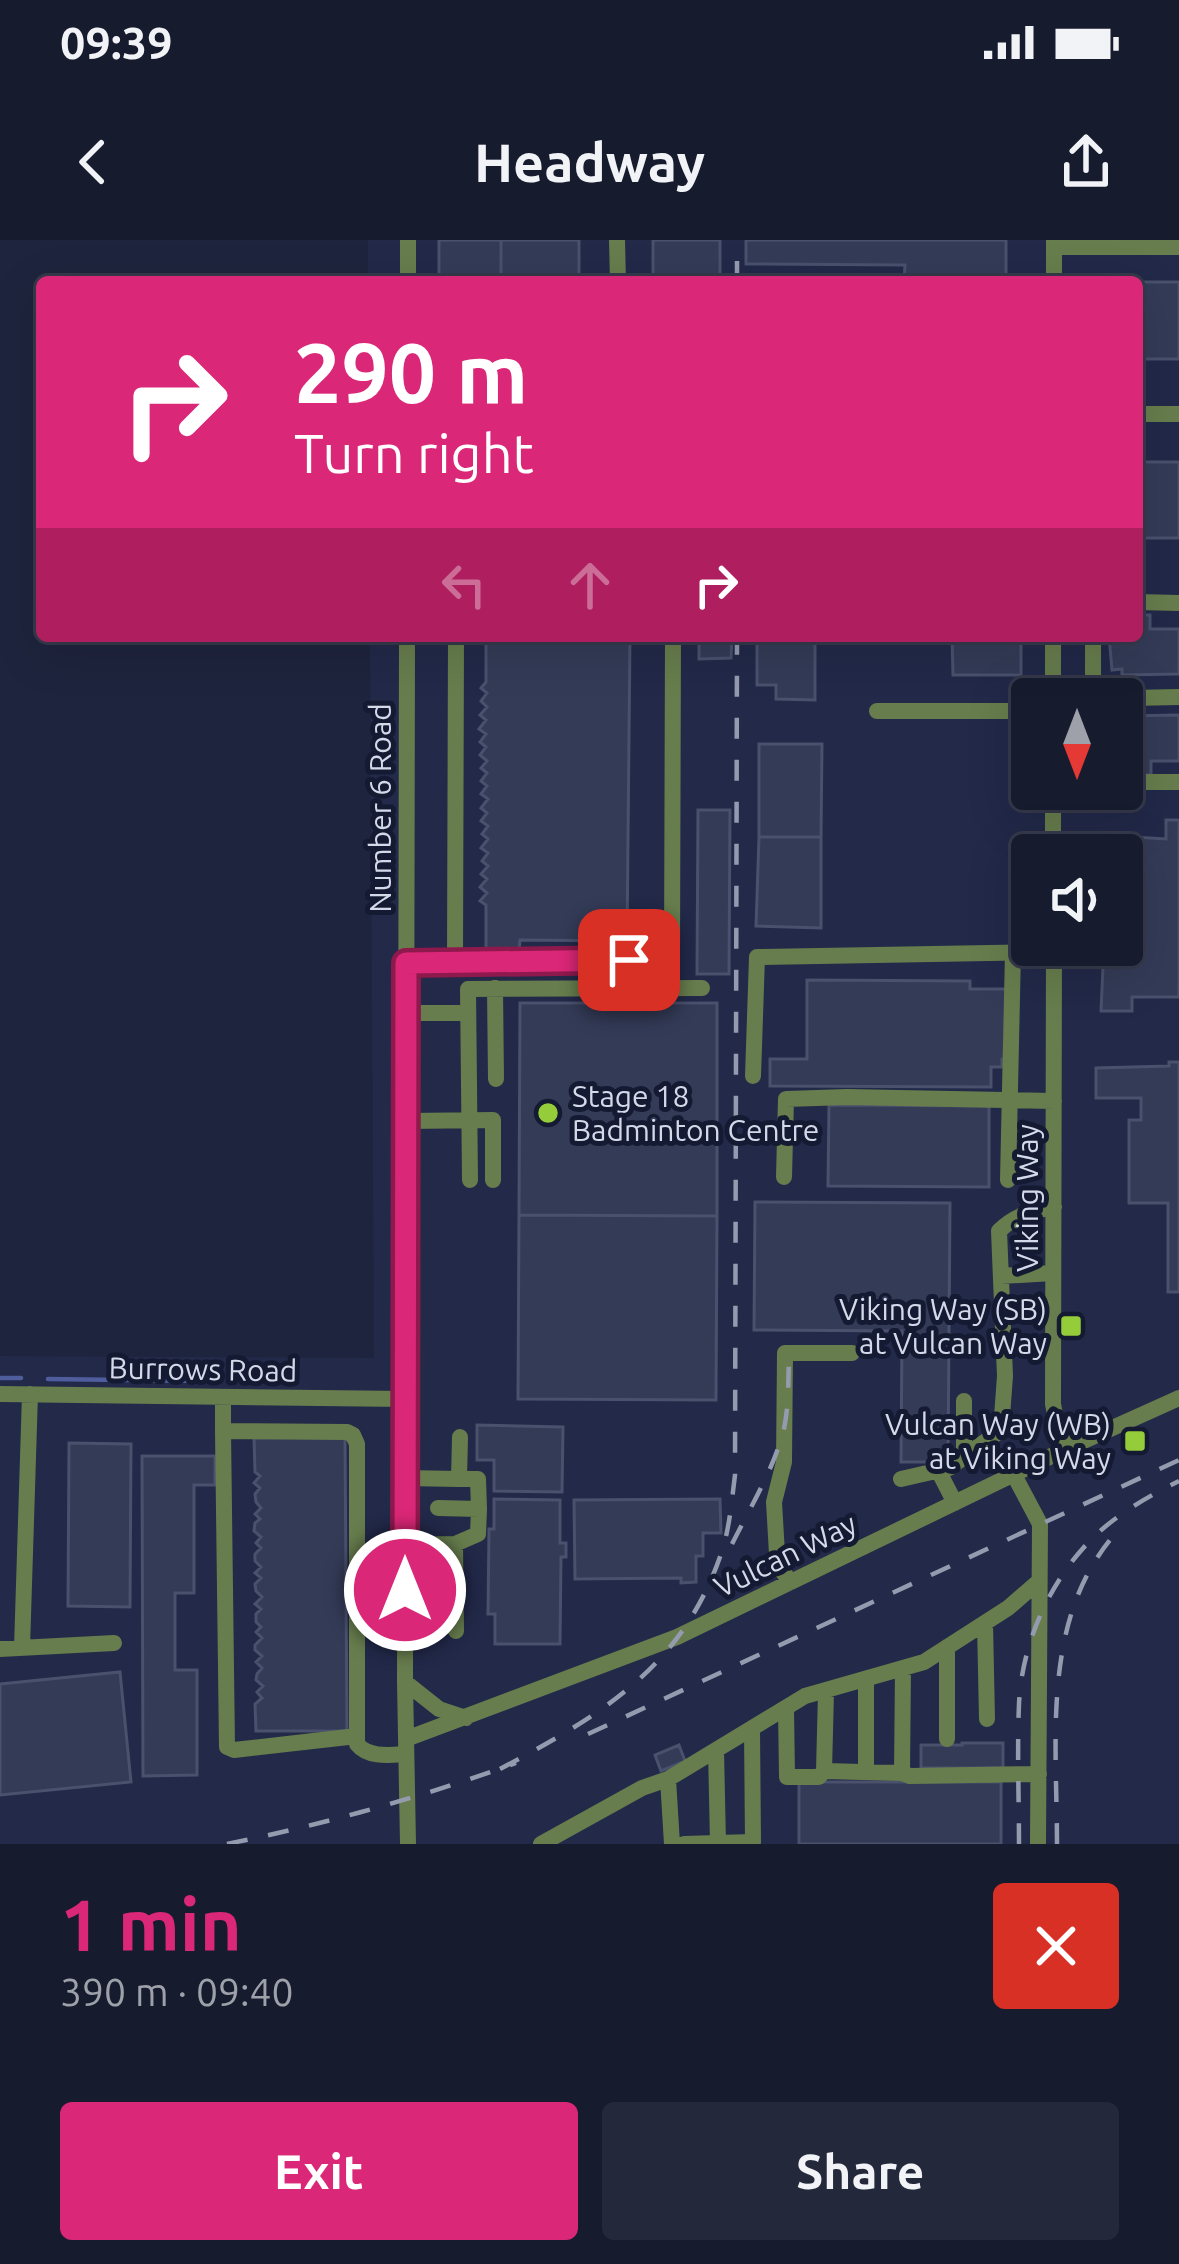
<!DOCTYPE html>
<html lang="en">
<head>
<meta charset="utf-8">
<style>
	body { margin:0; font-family:Ubuntu,sans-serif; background:#23283a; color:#f1f3f6; height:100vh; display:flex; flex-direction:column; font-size:45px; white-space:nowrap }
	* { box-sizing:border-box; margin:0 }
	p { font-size:39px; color:#9ea1aa }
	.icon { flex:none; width:66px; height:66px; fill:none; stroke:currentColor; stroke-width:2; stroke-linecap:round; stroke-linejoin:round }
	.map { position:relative; height:1604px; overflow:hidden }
	.details { display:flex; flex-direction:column; background:#161b2e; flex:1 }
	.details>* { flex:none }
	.top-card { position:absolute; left:36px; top:36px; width:1107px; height:366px; border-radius:12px; box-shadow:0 12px 48px #0002,0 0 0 3px #35394a; background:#db2777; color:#fff; overflow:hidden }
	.needle { width:78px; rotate:180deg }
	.controls { position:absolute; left:1011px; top:438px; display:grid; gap:24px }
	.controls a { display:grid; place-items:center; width:132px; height:132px; border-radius:12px; background:#161b2e; box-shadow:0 12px 48px #0002,0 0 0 3px #35394a; font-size:60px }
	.pin { position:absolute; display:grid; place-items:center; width:102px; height:102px; color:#fff; margin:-51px; border-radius:24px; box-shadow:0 6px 18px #0006 }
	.me { position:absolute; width:132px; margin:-66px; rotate:0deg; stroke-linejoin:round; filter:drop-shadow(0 0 9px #0008) }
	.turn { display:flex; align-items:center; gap:42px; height:252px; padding:0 60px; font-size:54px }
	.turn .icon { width:156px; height:156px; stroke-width:2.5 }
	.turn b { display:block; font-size:84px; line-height:102px }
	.lanes { display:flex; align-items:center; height:114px; padding:0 60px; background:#0003; justify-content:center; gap:60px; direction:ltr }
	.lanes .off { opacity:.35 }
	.round { display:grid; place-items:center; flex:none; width:126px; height:126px; border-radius:12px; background:#23283a }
	.overview { display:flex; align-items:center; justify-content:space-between; height:204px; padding:0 60px }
	h1 { font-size:72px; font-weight:700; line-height:90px; color:#db2777 }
	.cta { display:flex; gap:24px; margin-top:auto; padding:24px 60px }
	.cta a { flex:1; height:138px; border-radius:12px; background:#db2777; color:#fff; font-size:48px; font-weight:700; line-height:138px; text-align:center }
	.cta a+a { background:#23283a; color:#f1f3f6 }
	.status { display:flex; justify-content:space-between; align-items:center; height:84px; padding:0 60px; background:#161b2e; direction:ltr }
	.status svg { height:33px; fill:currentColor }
	header { display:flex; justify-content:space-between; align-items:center; height:156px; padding:0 60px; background:#161b2e; font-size:54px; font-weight:700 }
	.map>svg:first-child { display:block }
	.built { fill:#222949; fill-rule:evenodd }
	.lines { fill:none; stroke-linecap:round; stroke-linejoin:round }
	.stream { stroke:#4f5d9d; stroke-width:4.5 }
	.building { fill:#343b57; stroke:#49516d; stroke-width:3 }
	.minor { stroke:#677d4d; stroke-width:16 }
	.rail { stroke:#959bae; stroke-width:4.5; stroke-dasharray:21 21; stroke-linecap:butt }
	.route-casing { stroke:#8e194d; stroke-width:30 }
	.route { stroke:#db2777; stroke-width:21 }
	.poi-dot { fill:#95cc3a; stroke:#151a33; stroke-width:4.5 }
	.labels { text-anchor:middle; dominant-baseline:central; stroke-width:10; stroke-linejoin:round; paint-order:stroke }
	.street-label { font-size:30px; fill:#d4d9ea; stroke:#151a33 }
	.poi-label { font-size:30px; fill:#d4d9ea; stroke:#151a33; text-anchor:end }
</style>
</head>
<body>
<div class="status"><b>09:39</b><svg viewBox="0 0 49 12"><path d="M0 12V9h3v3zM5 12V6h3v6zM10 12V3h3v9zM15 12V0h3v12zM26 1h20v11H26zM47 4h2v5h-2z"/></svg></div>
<header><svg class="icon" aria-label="back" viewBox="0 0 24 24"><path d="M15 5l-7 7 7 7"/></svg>Headway<svg class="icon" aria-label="share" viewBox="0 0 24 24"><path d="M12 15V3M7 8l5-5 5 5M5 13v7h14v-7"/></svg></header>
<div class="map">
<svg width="1179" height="1604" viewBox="0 0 1179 1604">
	<rect width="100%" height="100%" fill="#1e243d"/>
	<path class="built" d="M368,0H1179V1604H0V1116L374,1118L370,396H1137V42H368ZM1032,459H1122V549H1032ZM1032,615H1122V705H1032Z"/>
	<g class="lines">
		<path class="stream" d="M0,1138H21
			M48,1139L200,1141"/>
	</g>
	<path class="building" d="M439,0H501V42H439Z
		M501,0H579V42H501Z
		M653,0H720V42H653Z
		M746,0H1006V42H904L905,25L746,24Z
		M1137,42H1179V119H1137Z
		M1137,222H1179V298H1137Z
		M1137,375H1150V389H1179V434L1122,435V429L1112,430L1109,396H1137Z
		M486,396H630L627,701L520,700L519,713H486V665L480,661L487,653L480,647L487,639L481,634L488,626L482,621L488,613L481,608L488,599L482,594L488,586L481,581L487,573L481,568L488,559L481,554L487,546L481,541L487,533L481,528L487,521L480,515L486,507L480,502L486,494L479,489L486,480L480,475L487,467L481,461L487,453L481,448L486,442Z
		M699,396H732L731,418L699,419Z
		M757,396H815V460L776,459V445H757Z
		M952,396H1021V435H953Z
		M1179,475V521H1151V535H1122L1123,476Z
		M759,504H822L821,597H759Z
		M698,570H730L729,734H697Z
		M1166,580H1179V757H1132V771H1101L1104,705H1122V615H1101V595L1166,599Z
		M759,597H821V688L756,686Z
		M807,740L970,741V749H1009V819H1002V827H991V847L770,846V819H807Z
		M520,763H717V976L519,975Z
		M1169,822H1179V1052H1168V963H1129V880H1141V858H1096V828L1169,826Z
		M829,865L989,866V947L828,946Z
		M755,962L950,963L948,1222H901L902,1091L754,1090Z
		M519,975L717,976L716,1160L518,1159Z
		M477,1185L563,1187L562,1252L494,1251V1220H477Z
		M345,1197L347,1491H256L255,1464L262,1458L257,1452L263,1446L256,1440L257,1434L262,1428L256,1422L262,1416L255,1410V1405L262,1398L256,1392L261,1387L256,1382V1374L261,1369L255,1364L262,1357L256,1351L255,1344L261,1338L255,1333L261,1327L255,1321V1314L261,1308L256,1303L261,1297L254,1291L255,1283L260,1279L255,1274L261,1268L256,1262L255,1254L260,1248L254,1243L260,1236L255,1232L254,1198Z
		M69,1203L131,1204L130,1367L68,1366Z
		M142,1216H215V1245H194V1353H175V1430H197V1535L143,1536Z
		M494,1259L560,1260V1303H566V1317H561L560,1404H495V1374H488L489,1289H494Z
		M720,1259L721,1293H703V1316H696V1342L681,1343V1338L575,1339L574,1260Z
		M120,1432L131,1542L0,1555V1444Z
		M962,1503H1003V1528H921V1505H962Z
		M679,1505L685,1521L661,1531L655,1515Z
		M799,1542H1001V1604H799Z"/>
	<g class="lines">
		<path class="minor" d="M617,0L618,42
			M1054,7H1179
			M408,42V0
			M1054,42V1
			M1137,174H1179
			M1137,362L1179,363
			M407,396L405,1442L408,1604
			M1053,459V396
			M1084,459L1179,457
			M1093,459V396
			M877,471H1032
			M1122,542H1179
			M1053,549V615
			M1054,705L1053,1164L1057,1185L1068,1208
			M407,723H455L456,396
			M455,723L672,719L673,396
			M495,748L496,839
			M406,773H468
			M753,836L757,717L1054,712
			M406,881L493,880V940
			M784,937L786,859L847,857L1054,861
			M470,940L468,749L702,748
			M1008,940L1013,712
			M1001,1036L1053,1033
			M0,1154L405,1159
			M223,1157V1191L347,1192L353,1195L357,1204V1504C368,1518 390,1515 406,1514
			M964,1161V1216
			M223,1191L227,1507L234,1510L357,1496
			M938,1230L955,1263
			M1014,1235L1040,1284L1038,1604
			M405,1238L459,1239L460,1197
			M459,1239H478L479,1269
			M901,1239L949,1228L1001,1190L1005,1136L999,991C1015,975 1032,971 1054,967
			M438,1268L479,1269L478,1294L455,1304
			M405,1305L455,1304L456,1391
			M791,1342L782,1331L777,1314L774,1262L784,1222L785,1113H852
			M985,1383L987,1479
			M22,1408L30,1154
			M0,1409L114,1403
			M903,1428L902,1533L910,1536L1039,1534
			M866,1439V1531
			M405,1442L439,1469L466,1478
			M826,1452L824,1531L902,1533
			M786,1468L787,1537H819L824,1531
			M406,1499L677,1397L1068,1208L1179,1158
			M947,1499V1407
			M716,1510L718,1603L753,1602L752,1489
			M668,1539L672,1604
			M541,1604L642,1548L668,1539L805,1456L924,1422L1008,1368L1038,1342
			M684,1604L718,1603"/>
		<path class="rail" d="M737,42V0
			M732,1304C750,1268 772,1232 783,1193C789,1169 788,1143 789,1118
			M588,1494L1179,1220
			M500,1529C603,1474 685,1426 723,1308C730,1284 732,1258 735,1235L737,396
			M227,1604C325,1584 422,1557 516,1523
			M1019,1604C1019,1558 1017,1510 1019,1464C1022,1395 1059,1320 1115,1279C1135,1264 1157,1252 1179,1241
			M1057,1604C1057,1499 1041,1379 1115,1294"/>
	</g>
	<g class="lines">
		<defs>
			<path id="route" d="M405,1350L406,723L629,720"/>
		</defs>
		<use href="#route" class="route-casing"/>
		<use href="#route" class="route"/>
	</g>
	<g class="poi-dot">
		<circle cx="548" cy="873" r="12"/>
		<rect x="1059" y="1074" width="24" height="24" rx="6"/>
		<rect x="1123" y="1189" width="24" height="24" rx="6"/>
	</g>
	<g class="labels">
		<g class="street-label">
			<text transform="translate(380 568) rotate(-90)">Number 6 Road</text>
			<text transform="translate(1027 958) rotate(-90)">Viking Way</text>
			<text transform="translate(203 1129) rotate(1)">Burrows Road</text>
			<text transform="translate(785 1315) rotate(-26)">Vulcan Way</text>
		</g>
		<g class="poi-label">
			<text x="572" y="856" text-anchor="start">Stage 18<tspan x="572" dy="34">Badminton Centre</tspan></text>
			<text x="1047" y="1069">Viking Way (SB)<tspan x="1047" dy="34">at Vulcan Way</tspan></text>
			<text x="1111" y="1184">Vulcan Way (WB)<tspan x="1111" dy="34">at Viking Way</tspan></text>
		</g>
	</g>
</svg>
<div class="controls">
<a><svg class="needle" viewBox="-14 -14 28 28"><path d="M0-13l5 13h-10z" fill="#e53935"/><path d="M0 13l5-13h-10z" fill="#9ea1aa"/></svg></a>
<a><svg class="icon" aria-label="sound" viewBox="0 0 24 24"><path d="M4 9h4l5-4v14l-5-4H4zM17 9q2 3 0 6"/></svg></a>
</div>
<div class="pin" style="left:629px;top:720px;background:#d93025"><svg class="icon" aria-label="arrive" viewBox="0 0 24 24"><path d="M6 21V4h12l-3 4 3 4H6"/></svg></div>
<svg class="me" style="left:405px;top:1350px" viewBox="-20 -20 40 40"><circle r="17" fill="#db2777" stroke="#fff" stroke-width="3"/><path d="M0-11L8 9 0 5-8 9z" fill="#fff"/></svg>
<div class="top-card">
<div class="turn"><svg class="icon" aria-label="right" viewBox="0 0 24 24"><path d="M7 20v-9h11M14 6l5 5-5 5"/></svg><div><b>290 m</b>Turn right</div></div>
<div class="lanes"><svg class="icon off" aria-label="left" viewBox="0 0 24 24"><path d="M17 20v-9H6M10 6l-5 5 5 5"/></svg><svg class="icon off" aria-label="ahead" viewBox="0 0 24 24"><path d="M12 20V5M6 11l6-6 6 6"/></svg><svg class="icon" aria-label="right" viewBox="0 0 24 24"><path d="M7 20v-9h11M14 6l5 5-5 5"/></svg></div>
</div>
</div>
<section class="details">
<div class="overview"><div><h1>1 min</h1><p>390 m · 09:40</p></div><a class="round" style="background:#d93025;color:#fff"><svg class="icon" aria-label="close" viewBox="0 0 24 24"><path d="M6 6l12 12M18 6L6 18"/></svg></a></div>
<div class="cta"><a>Exit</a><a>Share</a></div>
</section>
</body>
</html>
